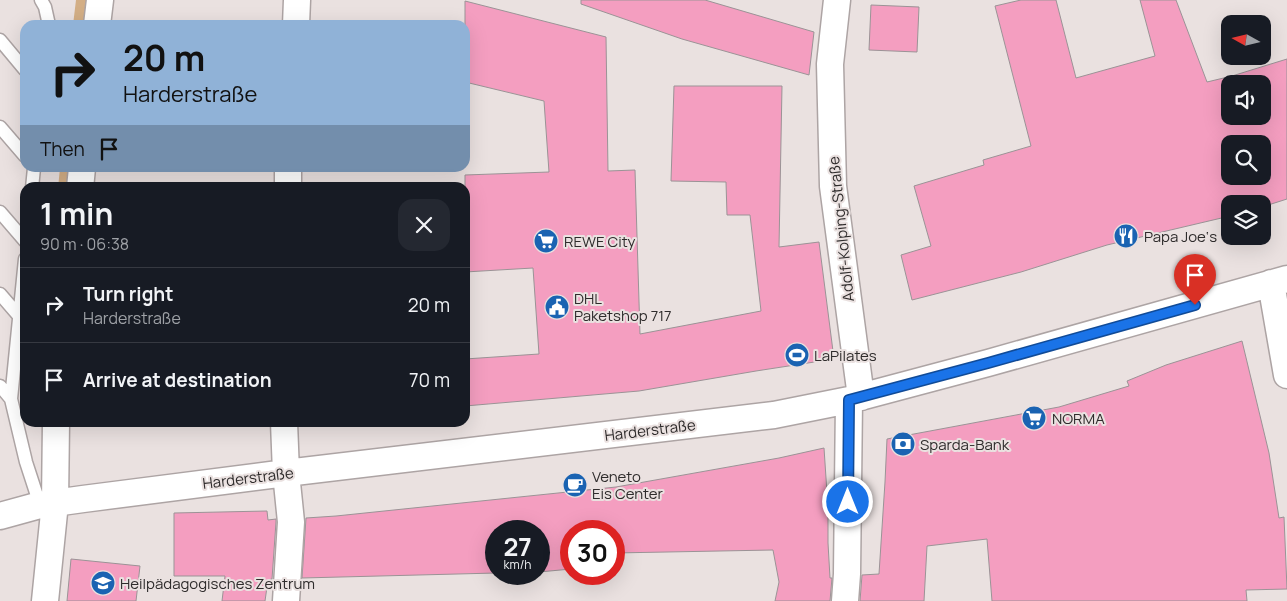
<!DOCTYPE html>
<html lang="en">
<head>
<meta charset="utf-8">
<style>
	body { margin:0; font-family:Manrope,sans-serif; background:#242831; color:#f1f3f6; height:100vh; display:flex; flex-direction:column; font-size:19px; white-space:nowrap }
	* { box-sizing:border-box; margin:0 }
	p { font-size:16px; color:#9ea1a6 }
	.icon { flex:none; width:28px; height:28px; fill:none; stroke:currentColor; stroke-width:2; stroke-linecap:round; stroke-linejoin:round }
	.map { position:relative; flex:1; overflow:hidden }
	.drawer { position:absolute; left:20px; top:182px; width:450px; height:245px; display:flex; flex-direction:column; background:#171b24; border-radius:15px; box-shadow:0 5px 20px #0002 }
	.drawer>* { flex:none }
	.guide { position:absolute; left:20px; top:20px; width:450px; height:152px; border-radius:15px; box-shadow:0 5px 20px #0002; background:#90b2d7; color:#111; overflow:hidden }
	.needle { width:32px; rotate:278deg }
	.buttons { position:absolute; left:1221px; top:15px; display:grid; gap:10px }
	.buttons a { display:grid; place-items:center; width:50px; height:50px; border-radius:10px; background:#171b24; box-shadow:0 5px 20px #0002; font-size:25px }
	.speed { position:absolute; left:485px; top:520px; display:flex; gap:10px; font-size:25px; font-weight:700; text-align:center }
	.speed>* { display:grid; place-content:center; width:65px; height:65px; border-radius:50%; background:#171b24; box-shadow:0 5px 20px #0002; line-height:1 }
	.speed small { font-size:12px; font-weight:400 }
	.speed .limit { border:8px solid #d22; background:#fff; color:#111 }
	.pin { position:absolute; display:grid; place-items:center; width:42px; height:42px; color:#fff; margin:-51px -21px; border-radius:50% 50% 50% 0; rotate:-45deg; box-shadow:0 0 5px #0007 }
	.pin .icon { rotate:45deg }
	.me { position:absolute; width:55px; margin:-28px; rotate:0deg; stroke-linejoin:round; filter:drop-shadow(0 0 4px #0008) }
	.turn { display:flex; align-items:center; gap:18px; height:105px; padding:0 20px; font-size:22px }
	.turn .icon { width:65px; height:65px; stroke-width:2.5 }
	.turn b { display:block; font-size:35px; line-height:42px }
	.then { display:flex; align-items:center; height:48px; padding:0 20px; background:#0003; gap:10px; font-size:19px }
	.round { display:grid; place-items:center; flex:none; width:52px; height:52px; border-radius:15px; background:#242831 }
	.headline { display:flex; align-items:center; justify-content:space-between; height:85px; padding:0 20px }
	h1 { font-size:30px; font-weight:700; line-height:38px }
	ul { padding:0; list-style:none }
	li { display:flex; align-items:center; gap:15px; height:75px; padding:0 20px; border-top:1px solid #363941 }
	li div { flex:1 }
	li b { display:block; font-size:19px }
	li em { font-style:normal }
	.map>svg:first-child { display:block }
	.green { fill:#d3ae85 }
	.building { fill:#f49ec0; stroke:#9b9396; fill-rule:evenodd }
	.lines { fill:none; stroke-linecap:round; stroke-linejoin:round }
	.lane-casing { stroke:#ada4a4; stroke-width:15 }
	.street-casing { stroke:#ada4a4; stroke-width:29 }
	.lane { stroke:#fff; stroke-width:12 }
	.street { stroke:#fff; stroke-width:26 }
	.route-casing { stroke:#114b97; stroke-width:12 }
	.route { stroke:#1a73e8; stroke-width:9 }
	.labels { text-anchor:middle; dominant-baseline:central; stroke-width:4; stroke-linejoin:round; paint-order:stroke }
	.street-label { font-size:15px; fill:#2f2c2c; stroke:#eae1e0 }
	.poi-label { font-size:15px; fill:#2f2c2c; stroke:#eae1e0; text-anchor:start }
</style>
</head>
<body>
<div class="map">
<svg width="1287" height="601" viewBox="0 0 1287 601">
	<rect width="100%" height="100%" fill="#eae1e0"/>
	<path class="green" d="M76,0H87L84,25H73Z
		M60,168H71L69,187L58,188Z"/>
	<path class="building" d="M581,0H705L814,32L809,75L682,39L581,4Z
		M1021,0H1056L1076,78L1155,56L1140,0H1176L1207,82L1232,76L1287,59V199L1262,207V204H1230V216L1107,245L1021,272L912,300L901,255L931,246L914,186L984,165L983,160L1031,146L995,6ZM1230,84H1262V116H1230ZM1230,144H1262V176H1230Z
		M465,1L606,37L608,171L635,170L640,334L761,311L750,215H727L726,182L671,181L674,86H782L779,247L819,242L834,359L756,371L639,391L465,406V359L539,354L533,268L465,272V175L549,172L544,101L465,82Z
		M871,5L919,7L917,52L869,50Z
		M1242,341L1269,453L1279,518L1284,517L1287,589L1246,590L1247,601H992L987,539L927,546L924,601H860L862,575L879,574L885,482L887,439L1059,407L1129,386L1127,381L1166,365Z
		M824,448L828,508V543L830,578H832L830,601H775L779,582L773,550L614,553V531H571V569L539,572V531H496V573L302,578L306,518L336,516L616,487L779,458Z
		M267,511L268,520L276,519V522L272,579L268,580L265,601H222L225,576H174V513Z
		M71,559L140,566L136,601H67Z"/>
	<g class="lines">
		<defs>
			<path id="lane" d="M41,0L45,7L49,25
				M0,40L25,70
				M0,127L25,156
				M32,188L34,168
				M0,212L25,241
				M25,259L11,399L26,462L40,505
				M0,294L19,316
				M0,386L11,399"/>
			<path id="street" d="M837,0L830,64L833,186L861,397
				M97,25L100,0
				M296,25L297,0
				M80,188L82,168
				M288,188V168
				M1271,283L1287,375
				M284,422L286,473L291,522L286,601
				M0,516L40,505L83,499L286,473L774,415L849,400L988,363L1287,279
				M45,601L55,503L56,422
				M845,601L847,574L849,400"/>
		</defs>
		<use href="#lane" class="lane-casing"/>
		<use href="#street" class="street-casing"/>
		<use href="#lane" class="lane"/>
		<use href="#street" class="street"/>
	</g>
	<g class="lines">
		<defs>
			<path id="route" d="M848,502L849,400L988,363L1195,305"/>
		</defs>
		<use href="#route" class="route-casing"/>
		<use href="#route" class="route"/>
	</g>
	<defs>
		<symbol id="restaurant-disc" viewBox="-11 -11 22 22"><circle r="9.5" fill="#1a63b2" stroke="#eae1e0"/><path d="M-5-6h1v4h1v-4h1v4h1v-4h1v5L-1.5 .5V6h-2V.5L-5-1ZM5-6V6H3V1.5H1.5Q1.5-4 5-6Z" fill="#fff"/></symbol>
		<symbol id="supermarket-disc" viewBox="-11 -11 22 22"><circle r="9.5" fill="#1a63b2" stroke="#eae1e0"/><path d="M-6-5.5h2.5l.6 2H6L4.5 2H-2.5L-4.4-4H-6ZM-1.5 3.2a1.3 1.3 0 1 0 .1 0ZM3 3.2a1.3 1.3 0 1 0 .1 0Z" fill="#fff"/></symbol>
		<symbol id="civic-disc" viewBox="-11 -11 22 22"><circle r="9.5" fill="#1a63b2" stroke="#eae1e0"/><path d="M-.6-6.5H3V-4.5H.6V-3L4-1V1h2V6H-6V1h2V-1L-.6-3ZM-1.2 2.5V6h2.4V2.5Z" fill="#fff"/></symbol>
		<symbol id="stadium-disc" viewBox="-11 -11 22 22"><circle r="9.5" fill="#1a63b2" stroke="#eae1e0"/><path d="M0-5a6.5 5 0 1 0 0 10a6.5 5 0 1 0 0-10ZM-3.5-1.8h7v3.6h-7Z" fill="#fff"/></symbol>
		<symbol id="bank-disc" viewBox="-11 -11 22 22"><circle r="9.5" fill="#1a63b2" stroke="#eae1e0"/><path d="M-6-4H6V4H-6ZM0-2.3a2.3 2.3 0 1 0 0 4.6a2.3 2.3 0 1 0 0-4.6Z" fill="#fff"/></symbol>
		<symbol id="cafe-disc" viewBox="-11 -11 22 22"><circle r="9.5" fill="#1a63b2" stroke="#eae1e0"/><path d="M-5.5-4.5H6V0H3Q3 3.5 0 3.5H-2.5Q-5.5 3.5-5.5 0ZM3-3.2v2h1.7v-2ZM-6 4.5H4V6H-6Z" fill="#fff"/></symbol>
		<symbol id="school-disc" viewBox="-11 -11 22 22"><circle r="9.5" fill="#1a63b2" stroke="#eae1e0"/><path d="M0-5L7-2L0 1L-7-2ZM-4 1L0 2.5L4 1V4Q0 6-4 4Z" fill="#fff"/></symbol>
	</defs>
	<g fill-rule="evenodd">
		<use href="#restaurant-disc" x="1112" y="222" width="28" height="28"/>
		<use href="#supermarket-disc" x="532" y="227" width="28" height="28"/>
		<use href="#civic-disc" x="543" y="293" width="28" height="28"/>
		<use href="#stadium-disc" x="783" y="341" width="28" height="28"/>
		<use href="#supermarket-disc" x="1020" y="404" width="28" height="28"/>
		<use href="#bank-disc" x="889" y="430" width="28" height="28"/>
		<use href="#cafe-disc" x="561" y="471" width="28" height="28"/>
		<use href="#school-disc" x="89" y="569" width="28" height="28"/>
	</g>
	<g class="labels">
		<g class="street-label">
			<text transform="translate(841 229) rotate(-96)">Adolf-Kolping-Straße</text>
			<text transform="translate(650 430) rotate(-7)">Harderstraße</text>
			<text transform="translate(248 478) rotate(-7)">Harderstraße</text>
		</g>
		<g class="poi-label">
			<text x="1144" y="236">Papa Joe‘s</text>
			<text x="564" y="241">REWE City</text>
			<text x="574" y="298">DHL<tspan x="574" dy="17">Paketshop 717</tspan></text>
			<text x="814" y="355">LaPilates</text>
			<text x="1052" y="418">NORMA</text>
			<text x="920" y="444">Sparda-Bank</text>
			<text x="592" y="476">Veneto<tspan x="592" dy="17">Eis Center</tspan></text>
			<text x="120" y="583">Heilpädagogisches Zentrum</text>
		</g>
	</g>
</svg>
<div class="buttons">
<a><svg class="needle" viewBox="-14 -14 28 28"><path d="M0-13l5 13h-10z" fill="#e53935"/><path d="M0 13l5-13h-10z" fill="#9ea1a6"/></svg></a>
<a><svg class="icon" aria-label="sound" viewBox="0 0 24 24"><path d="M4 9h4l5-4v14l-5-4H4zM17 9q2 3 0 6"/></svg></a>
<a><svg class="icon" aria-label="search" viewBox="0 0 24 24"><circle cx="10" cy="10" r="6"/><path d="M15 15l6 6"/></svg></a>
<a><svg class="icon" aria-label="layers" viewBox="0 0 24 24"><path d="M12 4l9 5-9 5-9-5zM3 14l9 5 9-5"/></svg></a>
</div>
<div class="speed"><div>27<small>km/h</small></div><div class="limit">30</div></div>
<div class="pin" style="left:1195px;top:305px;background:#d93025"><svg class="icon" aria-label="arrive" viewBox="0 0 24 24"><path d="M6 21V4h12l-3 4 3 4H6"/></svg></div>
<svg class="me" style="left:848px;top:502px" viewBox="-20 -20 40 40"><circle r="17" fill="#1a73e8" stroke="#fff" stroke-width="3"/><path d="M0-11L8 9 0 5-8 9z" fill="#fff"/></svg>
<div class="guide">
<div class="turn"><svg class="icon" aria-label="right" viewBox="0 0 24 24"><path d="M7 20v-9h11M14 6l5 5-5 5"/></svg><div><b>20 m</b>Harderstraße</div></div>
<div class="then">Then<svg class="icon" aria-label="arrive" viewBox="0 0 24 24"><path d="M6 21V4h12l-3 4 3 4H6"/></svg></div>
</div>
<section class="drawer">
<div class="headline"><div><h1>1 min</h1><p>90 m · 06:38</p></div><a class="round"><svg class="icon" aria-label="close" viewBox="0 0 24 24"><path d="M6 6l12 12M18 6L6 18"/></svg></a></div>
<ul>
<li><svg class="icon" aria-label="right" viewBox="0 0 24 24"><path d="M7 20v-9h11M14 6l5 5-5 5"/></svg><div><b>Turn right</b><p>Harderstraße</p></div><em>20 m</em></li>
<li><svg class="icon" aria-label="arrive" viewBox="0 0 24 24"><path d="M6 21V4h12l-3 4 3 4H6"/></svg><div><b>Arrive at destination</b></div><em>70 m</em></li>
</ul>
</section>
</div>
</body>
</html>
